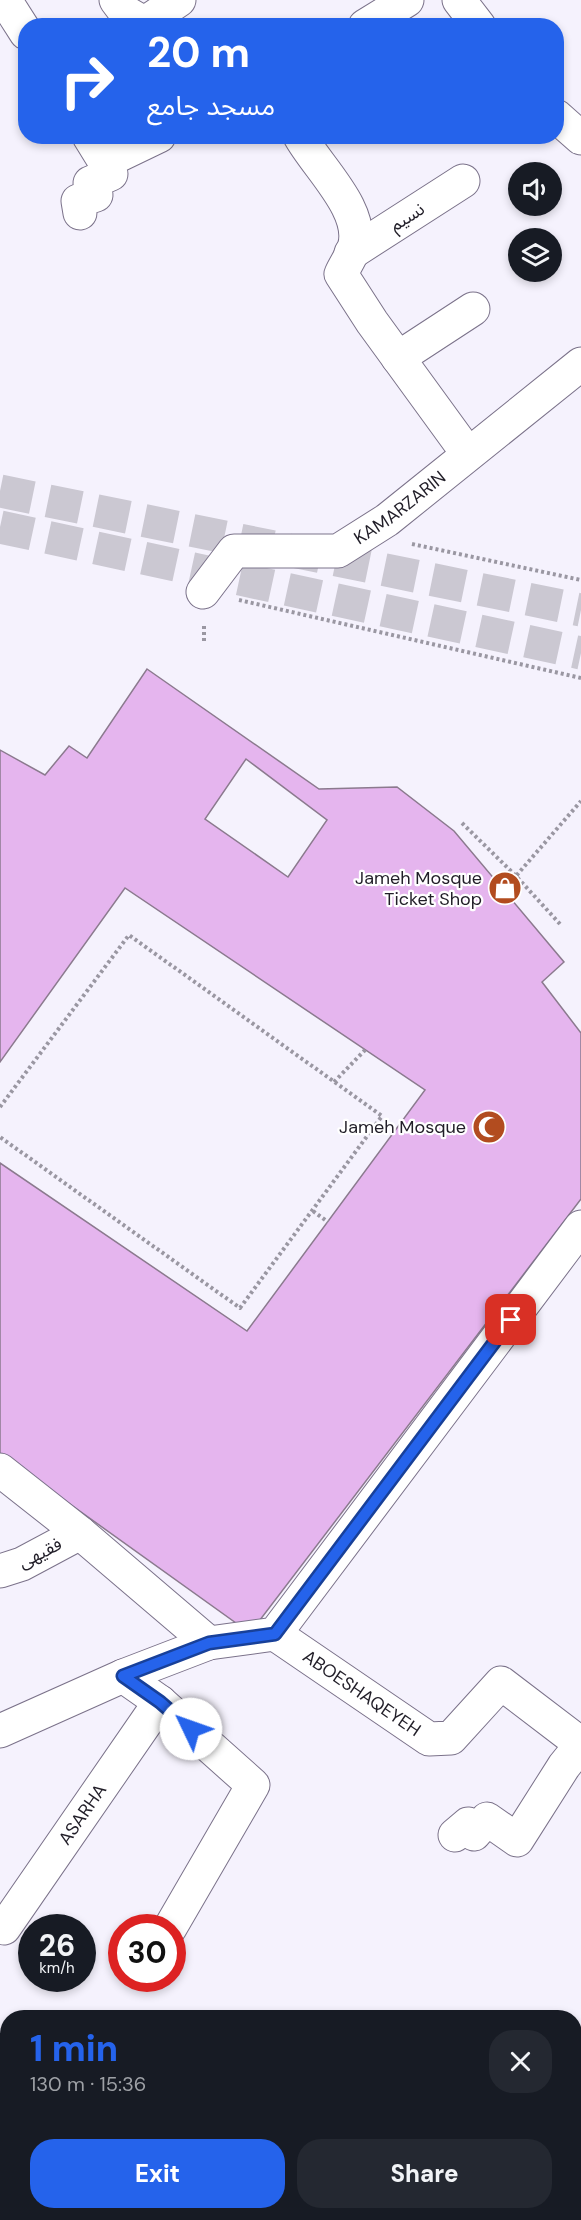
<!DOCTYPE html>
<html lang="en">
<head>
<meta charset="utf-8">
<style>
	body { margin:0; font-family:"DM Sans","Noto Sans Arabic",sans-serif; background:#242831; color:#f1f3f6; height:100vh; display:flex; flex-direction:column; font-size:22px; white-space:nowrap }
	* { box-sizing:border-box; margin:0 }
	p { font-size:20px; color:#9ea1a6 }
	.icon { flex:none; width:33px; height:33px; fill:none; stroke:currentColor; stroke-width:2; stroke-linecap:round; stroke-linejoin:round }
	.map { position:relative; flex:1; overflow:hidden }
	.panel { position:absolute; left:0px; top:2010px; width:582px; height:210px; display:flex; flex-direction:column; background:#171b24; border-radius:24px 24px 0 0; box-shadow:0 3px 9px #0003 }
	.panel>* { flex:none }
	.hud { position:absolute; left:18px; top:18px; width:546px; height:126px; border-radius:24px; box-shadow:0 3px 9px #0003; background:#2563eb; color:#fff; overflow:hidden }
	.tools { position:absolute; left:508px; top:162px; display:grid; gap:12px }
	.tools a { display:grid; place-items:center; width:54px; height:54px; border-radius:50%; background:#171b24; box-shadow:0 3px 9px #0003; font-size:30px }
	.speed { position:absolute; left:18px; top:1914px; display:flex; gap:12px; font-size:30px; font-weight:700; text-align:center }
	.speed>* { display:grid; place-content:center; width:78px; height:78px; border-radius:50%; background:#171b24; box-shadow:0 3px 9px #0003; line-height:1 }
	.speed small { font-size:15px; font-weight:400 }
	.speed .limit { border:9px solid #d22; background:#fff; color:#111 }
	.pin { position:absolute; display:grid; place-items:center; width:51px; height:51px; color:#fff; margin:-26px; border-radius:12px; box-shadow:0 3px 9px #0006 }
	.me { position:absolute; width:66px; margin:-33px; rotate:312deg; stroke-linejoin:round; filter:drop-shadow(0 0 4px #0008) }
	.turn { display:flex; align-items:center; gap:21px; height:126px; padding:0 30px; font-size:27px }
	.turn .icon { width:78px; height:78px; stroke-width:2.5 }
	.turn b { display:block; font-size:42px; line-height:51px }
	.round { display:grid; place-items:center; flex:none; width:63px; height:63px; border-radius:24px; background:#242831 }
	.head { display:flex; align-items:center; justify-content:space-between; height:102px; padding:0 30px }
	h1 { font-size:36px; font-weight:800; line-height:45px; color:#2563eb }
	.action { display:flex; gap:12px; margin-top:auto; padding:12px 30px }
	.action a { flex:1; height:69px; border-radius:24px; background:#2563eb; color:#fff; font-size:24px; font-weight:800; line-height:69px; text-align:center }
	.action a+a { background:#242831; color:#f1f3f6 }
	.map>svg:first-child { display:block }
	.building { fill:#e5b5ee; stroke:#8b7a8e; stroke-width:1.5; fill-rule:evenodd }
	.lines { fill:none; stroke-linecap:round; stroke-linejoin:round }
	.major-tunnel { stroke:#cbc8d2; stroke-width:33; stroke-dasharray:33 16; stroke-linecap:butt }
	.minor-casing { stroke:#7b728a; stroke-width:35 }
	.path { stroke:#9a97a2; stroke-width:4; stroke-dasharray:3 3; stroke-linecap:butt }
	.minor { stroke:#fff; stroke-width:33 }
	.route-casing { stroke:#184099; stroke-width:15 }
	.route { stroke:#2563eb; stroke-width:10 }
	.labels { text-anchor:middle; dominant-baseline:central; stroke-width:4.5; stroke-linejoin:round; paint-order:stroke }
	.street-label { font-size:18px; fill:#211e28; stroke:#fff }
	.poi-label { font-size:18px; fill:#211e28; stroke:#fff; text-anchor:end }
</style>
</head>
<body>
<div class="map">
<svg width="581" height="2220" viewBox="0 0 581 2220">
	<rect width="100%" height="100%" fill="#f5f2fd"/>
	<path class="building" d="M147,669L319,789L397,787L454,831L564,962L542,982L581,1033V1199L250,1633L0,1454V1163L247,1331L425,1090L125,888L0,1062V750L45,775L69,746L87,758ZM246,759L327,820L288,877L205,819Z"/>
	<g class="lines">
		<path class="major-tunnel" d="M0,491L581,610
			M0,527L581,653"/>
		<defs>
			<g id="minor">
				<path d="M5,0L26,33"/>
				<path d="M116,0L125,12L149,26"/>
				<path d="M459,0L479,26"/>
				<path d="M145,23L179,0"/>
				<path d="M365,26L407,0"/>
				<path d="M556,116L581,138"/>
				<path d="M89,136L105,162"/>
				<path d="M300,136C317,167 366,211 354,248C351,257 345,265 341,274L372,322L468,454"/>
				<path d="M80,213L78,201L96,195L90,183L111,174L105,162L159,136"/>
				<path d="M351,253L463,181"/>
				<path d="M398,358L473,309"/>
				<path id="s1" d="M203,592L234,551H338L387,520L581,364"/>
				<path d="M0,1470L80,1533L209,1643"/>
				<path d="M0,1571L22,1564L80,1533"/>
				<path id="s2" d="M275,1634L429,1739L451,1738L501,1683L581,1744"/>
				<path d="M123,1676L160,1702L253,1785L170,1928"/>
				<path d="M0,1731L123,1676L209,1643L275,1634L581,1227"/>
				<path d="M455,1835L468,1824L474,1834L487,1819L517,1840L564,1766L581,1745"/>
				<path id="s3" d="M4,1928L160,1702"/>
				<path d="M574,2085L577,2082"/>
				<path d="M502,2212L511,2220"/>
				<path d="M2,2220L12,2217L23,2219L27,2212"/>
				<path d="M138,2220L143,2212"/>
				<path d="M367,2220L372,2212"/>
			</g>
		</defs>
		<use href="#minor" class="minor-casing"/>
		<path class="path" d="M412,544L581,580
			M239,600L581,678
			M204,626V643
			M462,823L516,876L505,888
			M560,924L516,876L581,801
			M334,1082L365,1050
			M0,1107L129,935L382,1116L240,1308L0,1137
			M313,1211L328,1222"/>
		<use href="#minor" class="minor"/>
	</g>
	<g class="lines">
		<defs>
			<path id="route" d="M191,1729L160,1702L123,1676L209,1643L275,1634L511,1320"/>
		</defs>
		<use href="#route" class="route-casing"/>
		<use href="#route" class="route"/>
	</g>
	<defs>
		<symbol id="shop-disc" viewBox="-11 -11 22 22"><circle r="9.5" fill="#b24c1f" stroke="#fff"/><path d="M-5-2.5h2.3a2.7 3.5 0 0 1 5.4 0H5L5.5 6h-11ZM-1.5-2.5h3a1.5 2.3 0 0 0-3 0Z" fill="#fff"/></symbol>
		<symbol id="mosque-disc" viewBox="-11 -11 22 22"><circle r="9.5" fill="#b24c1f" stroke="#fff"/><path d="M3.5-4.9A6 6 0 1 0 3.5 4.9A5 5 0 1 1 3.5-4.9Z" fill="#fff"/></symbol>
	</defs>
	<g fill-rule="evenodd">
		<use href="#shop-disc" x="486" y="869" width="38" height="38"/>
		<use href="#mosque-disc" x="470" y="1108" width="38" height="38"/>
	</g>
	<g class="labels">
		<g class="street-label">
			<text transform="translate(407 217) rotate(-33)">نسیم</text>
			<text stroke="none"><textPath href="#s1" startOffset="231">KAMARZARIN</textPath></text>
			<text transform="translate(40 1553) rotate(-27)">فقیهی</text>
			<text stroke="none"><textPath href="#s2" startOffset="105">ABOESHAQEYEH</textPath></text>
			<text stroke="none"><textPath href="#s3" startOffset="138">ASARHA</textPath></text>
		</g>
		<g class="poi-label">
			<text x="482" y="878">Jameh Mosque<tspan x="482" dy="21">Ticket Shop</tspan></text>
			<text x="466" y="1127">Jameh Mosque</text>
		</g>
	</g>
</svg>
<div class="tools">
<a><svg class="icon" aria-label="sound" viewBox="0 0 24 24"><path d="M4 9h4l5-4v14l-5-4H4zM17 9q2 3 0 6"/></svg></a>
<a><svg class="icon" aria-label="layers" viewBox="0 0 24 24"><path d="M12 4l9 5-9 5-9-5zM3 14l9 5 9-5"/></svg></a>
</div>
<div class="speed"><div>26<small>km/h</small></div><div class="limit">30</div></div>
<div class="pin" style="left:511px;top:1320px;background:#d93025"><svg class="icon" aria-label="arrive" viewBox="0 0 24 24"><path d="M6 21V4h12l-3 4 3 4H6"/></svg></div>
<svg class="me" style="left:191px;top:1729px" viewBox="-20 -20 40 40"><circle r="19" fill="#fff"/><path d="M0-13L10 11 0 6-10 11z" fill="#2563eb"/></svg>
<div class="hud">
<div class="turn"><svg class="icon" aria-label="right" viewBox="0 0 24 24"><path d="M7 20v-9h11M14 6l5 5-5 5"/></svg><div><b>20 m</b>مسجد جامع</div></div>
</div>
<section class="panel">
<div class="head"><div><h1>1 min</h1><p>130 m · 15:36</p></div><a class="round"><svg class="icon" aria-label="close" viewBox="0 0 24 24"><path d="M6 6l12 12M18 6L6 18"/></svg></a></div>
<div class="action"><a>Exit</a><a>Share</a></div>
</section>
</div>
</body>
</html>
